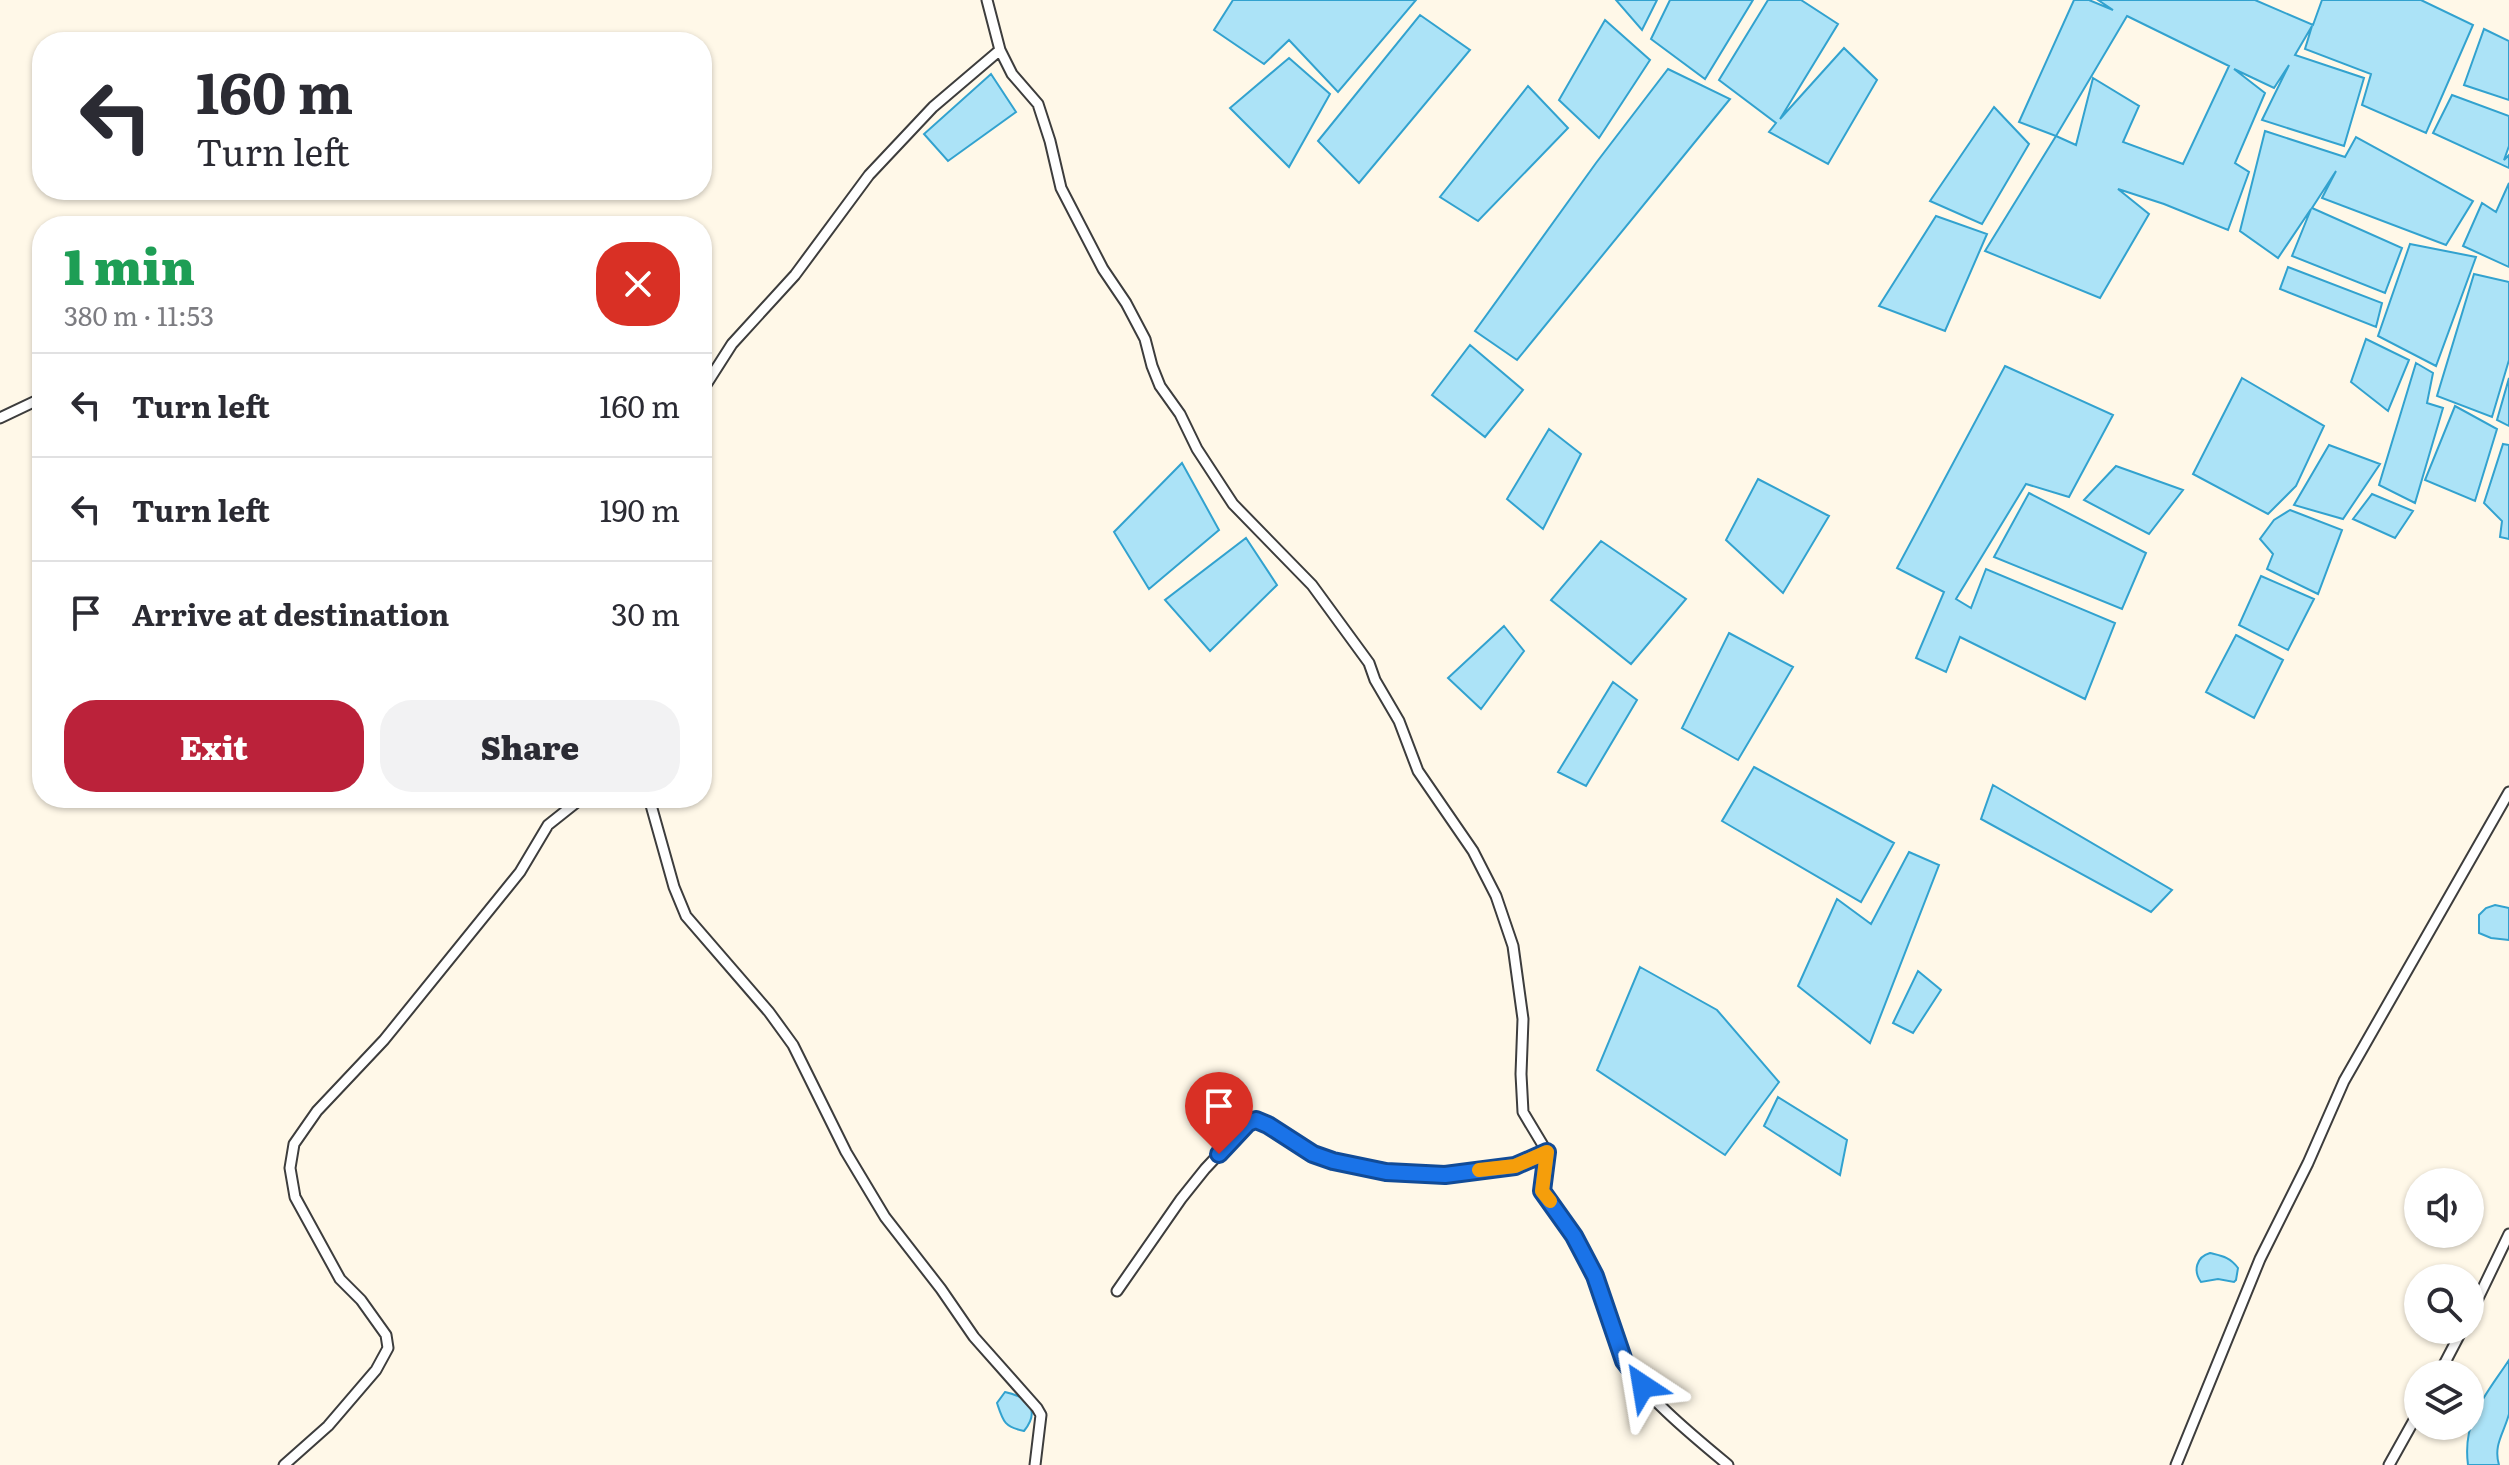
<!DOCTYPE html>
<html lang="en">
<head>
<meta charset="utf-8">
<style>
	body { margin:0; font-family:Literata,serif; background:#f2f2f3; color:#2b2b33; height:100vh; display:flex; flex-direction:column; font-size:30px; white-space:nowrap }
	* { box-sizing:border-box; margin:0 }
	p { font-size:26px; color:#7c7c81 }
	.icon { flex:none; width:44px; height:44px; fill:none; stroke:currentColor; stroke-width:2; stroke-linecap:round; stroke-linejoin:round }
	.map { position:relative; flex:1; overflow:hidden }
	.side { position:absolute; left:32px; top:216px; width:680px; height:592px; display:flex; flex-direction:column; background:#fff; border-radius:32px; box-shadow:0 2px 6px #0004 }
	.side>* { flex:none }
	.top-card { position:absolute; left:32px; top:32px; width:680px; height:168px; border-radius:32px; box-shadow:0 2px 6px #0004; background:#fff; color:#2b2b33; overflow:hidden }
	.controls { position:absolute; left:2404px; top:1168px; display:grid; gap:16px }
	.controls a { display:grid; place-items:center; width:80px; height:80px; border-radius:50%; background:#fff; box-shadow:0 2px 6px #0004; font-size:40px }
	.pin { position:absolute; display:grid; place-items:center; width:68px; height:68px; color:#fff; margin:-82px -34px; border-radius:50% 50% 50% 0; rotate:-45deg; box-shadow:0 0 8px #0007 }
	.pin .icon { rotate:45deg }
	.me { position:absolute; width:88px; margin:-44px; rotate:327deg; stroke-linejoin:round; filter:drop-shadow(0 0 6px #0008) }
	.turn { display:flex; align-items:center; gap:28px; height:168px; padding:0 32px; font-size:36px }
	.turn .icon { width:104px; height:104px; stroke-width:2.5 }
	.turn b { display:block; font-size:56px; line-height:68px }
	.round { display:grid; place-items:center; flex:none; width:84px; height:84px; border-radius:32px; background:#f2f2f3 }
	.summary { display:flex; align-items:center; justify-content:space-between; height:136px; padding:0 32px }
	h1 { font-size:48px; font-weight:800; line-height:60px; color:#1e9e55 }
	.button { display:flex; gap:16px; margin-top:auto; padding:16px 32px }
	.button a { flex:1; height:92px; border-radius:32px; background:#bb223a; color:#fff; font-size:32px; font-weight:800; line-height:92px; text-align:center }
	.button a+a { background:#f2f2f3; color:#2b2b33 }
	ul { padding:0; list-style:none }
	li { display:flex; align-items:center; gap:24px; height:104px; padding:0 32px; border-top:2px solid #e1e1e2 }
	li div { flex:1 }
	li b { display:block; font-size:30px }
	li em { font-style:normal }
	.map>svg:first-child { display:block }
	.water { fill:#ace3f7; stroke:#32a2cf; stroke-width:2; fill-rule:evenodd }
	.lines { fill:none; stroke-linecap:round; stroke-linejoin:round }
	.minor-casing { stroke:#3d3d3d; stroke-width:13 }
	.minor { stroke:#fff; stroke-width:9 }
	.route-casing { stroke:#114b97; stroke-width:20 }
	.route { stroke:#1a73e8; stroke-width:14 }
	.slow { stroke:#f59e0b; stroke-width:14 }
</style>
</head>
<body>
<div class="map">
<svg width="2509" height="1465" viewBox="0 0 2509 1465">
	<rect width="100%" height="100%" fill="#fff8e8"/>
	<path class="water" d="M1233,0H1416L1338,92L1289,40L1264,64L1214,30Z
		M1616,0H1657L1642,30Z
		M1670,0H1753L1705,79L1651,39Z
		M1768,0H1801L1838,24L1780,119L1844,48L1877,80L1828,164L1769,132L1776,123L1719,80Z
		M2074,0H2089L2113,10L2098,0H2255L2313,25L2322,0H2421L2473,25L2426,133L2362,105L2371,74L2305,49L2312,26L2295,55L2364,78L2344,146L2262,120L2289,65L2274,88L2234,69L2265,93L2235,163L2249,172L2228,230L2164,204L2118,189L2149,214L2100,298L1985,251L2056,136L2019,122ZM2127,16L2229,66L2183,164L2123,142L2139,106L2093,78L2076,145L2056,136Z
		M1420,15L1470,50L1359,183L1318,141Z
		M1605,20L1650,60L1599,138L1559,100Z
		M2484,29L2509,41V100L2464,85Z
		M1289,58L1330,94L1289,167L1230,108Z
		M1668,69L1730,99L1517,360L1475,331L1596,163Z
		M991,74L1016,112L948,161L924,134Z
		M1528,86L1568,128L1478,221L1440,197Z
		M2452,95L2509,116V146L2504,160L2509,155V168L2433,133Z
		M1994,107L2029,144L1982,224L1930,201Z
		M2265,131L2345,157L2356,137L2473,201L2446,245L2322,198L2336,171L2312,208L2402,248L2385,293L2292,256L2311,209L2278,258L2240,231Z
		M2509,183V267L2463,246L2482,203L2496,212Z
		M1936,216L1987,234L1945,331L1879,306Z
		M2410,244L2476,257L2436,366L2378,336Z
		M2288,267L2382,303L2376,327L2280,289Z
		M2474,274L2509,282V360L2492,417L2437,396Z
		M2366,339L2409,360L2388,411L2351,382Z
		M1470,345L1523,390L1485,437L1432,395Z
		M2416,363L2433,373L2427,403L2443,408L2415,503L2379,485Z
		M2005,366L2113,415L2069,497L2026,484L1956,599L1971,608L1986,569L2115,623L2085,699L1960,637L1946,672L1916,658L1944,592L1897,568Z
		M2242,378L2324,426L2296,486L2268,514L2193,474Z
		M2509,378V426L2497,420Z
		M2455,406L2497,429L2475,501L2425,480Z
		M1549,429L1581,454L1543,529L1507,499Z
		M2503,444L2509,445V539L2500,537L2502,521L2484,503Z
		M2329,445L2380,464L2343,519L2294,505Z
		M1182,463L1219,530L1149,589L1114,532Z
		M2116,466L2183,490L2149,534L2084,500Z
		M1758,479L1829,516L1783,593L1726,540Z
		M2029,493L2146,553L2122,609L1994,557Z
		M2372,494L2413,511L2395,538L2353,519Z
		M2290,510L2342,530L2318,594L2267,569L2273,554L2260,539L2274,520Z
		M1246,538L1277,585L1210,651L1165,600Z
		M1601,541L1686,599L1631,664L1551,600Z
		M2261,576L2314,599L2288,650L2239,625Z
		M1504,626L1524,651L1481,709L1448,678Z
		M1729,633L1793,667L1738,760L1682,728Z
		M2236,635L2283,660L2254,718L2206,692Z
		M1613,682L1637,700L1586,786L1558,772Z
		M1754,767L1894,843L1861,902L1722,821Z
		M1993,785L2172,890L2151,912L1981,819Z
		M1909,852L1939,865L1870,1043L1798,986L1837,899L1871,924Z
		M2495,905L2509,908V940L2491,938L2479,933V915L2486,908Z
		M1640,967L1717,1010L1779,1082L1725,1155L1597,1070Z
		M1918,971L1941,990L1913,1033L1893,1023Z
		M1778,1097L1847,1140L1840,1175L1764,1126Z
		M2210,1253C2222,1256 2230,1257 2238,1268L2236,1280L2234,1282L2218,1279L2201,1282C2193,1271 2196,1257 2210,1253Z
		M2509,1360C2509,1377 2509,1398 2509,1414C2504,1433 2493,1445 2499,1465H2468C2462,1419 2486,1395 2509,1360Z
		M1005,1392C1028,1397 1041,1410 1024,1431C1004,1427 1003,1421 997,1403Z"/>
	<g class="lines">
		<defs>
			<path id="minor" d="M987,0L1000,50L1012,74L1038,104L1050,141L1061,188L1103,269L1126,303L1145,339L1152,366L1160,386L1180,414L1197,449L1233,504L1312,585L1369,663L1375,680L1399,721L1418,771L1473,851L1496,896L1513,946L1523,1019L1521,1074L1523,1112L1547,1152L1542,1191C1563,1217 1584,1248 1596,1279C1606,1304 1613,1339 1624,1361C1641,1394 1698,1440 1728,1465
				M702,391L732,344L795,275L869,175L933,107L1000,50
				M0,418L42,398
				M649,798L674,887L686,916L769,1012L793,1045L846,1152L885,1217L941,1289L974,1337L1037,1408L1041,1415L1035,1465
				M1117,1291L1181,1199L1205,1169L1248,1123L1256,1120L1313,1154L1333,1161L1386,1172L1445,1175L1515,1166L1547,1152
				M2470,1315L2509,1234
				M2439,1374L2462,1330
				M284,1465L328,1426L376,1370L388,1348L386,1335L361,1300L340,1279L295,1197L290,1168L294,1144L317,1111L384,1040L520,872L548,825L582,798
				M2176,1465L2260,1259L2308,1163L2344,1081L2509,792
				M2389,1465L2418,1413"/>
		</defs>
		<use href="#minor" class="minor-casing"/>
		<use href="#minor" class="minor"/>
	</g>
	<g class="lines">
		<defs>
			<path id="route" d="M1219,1154L1248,1123L1256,1120L1268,1125L1313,1154L1333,1161L1386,1172L1445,1175L1515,1166L1547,1152L1542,1191L1574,1236L1595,1276L1624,1361L1643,1386"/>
		</defs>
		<use href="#route" class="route-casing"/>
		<use href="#route" class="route"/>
		<path class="slow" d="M1479,1170L1515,1166L1547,1152L1542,1191L1550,1201"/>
	</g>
</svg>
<div class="controls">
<a><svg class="icon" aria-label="sound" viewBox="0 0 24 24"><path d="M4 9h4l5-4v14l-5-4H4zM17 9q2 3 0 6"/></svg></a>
<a><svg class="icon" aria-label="search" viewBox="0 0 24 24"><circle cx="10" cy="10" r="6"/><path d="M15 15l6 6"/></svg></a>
<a><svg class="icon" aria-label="layers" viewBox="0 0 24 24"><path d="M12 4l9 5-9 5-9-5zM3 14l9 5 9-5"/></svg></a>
</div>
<div class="pin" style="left:1219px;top:1154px;background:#d93025"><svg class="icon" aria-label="arrive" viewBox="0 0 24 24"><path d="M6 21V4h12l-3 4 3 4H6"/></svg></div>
<svg class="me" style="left:1643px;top:1386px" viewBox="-20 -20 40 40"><path d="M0-17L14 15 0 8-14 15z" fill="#1a73e8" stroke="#fff" stroke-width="4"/></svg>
<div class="top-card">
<div class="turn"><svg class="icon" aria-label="left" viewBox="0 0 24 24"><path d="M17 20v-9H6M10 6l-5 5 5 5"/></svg><div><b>160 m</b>Turn left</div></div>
</div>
<section class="side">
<div class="summary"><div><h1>1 min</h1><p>380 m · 11:53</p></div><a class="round" style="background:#d93025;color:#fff"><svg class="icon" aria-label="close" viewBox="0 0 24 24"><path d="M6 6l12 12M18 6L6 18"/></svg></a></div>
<ul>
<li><svg class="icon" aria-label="left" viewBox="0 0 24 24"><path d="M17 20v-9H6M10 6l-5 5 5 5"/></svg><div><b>Turn left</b></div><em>160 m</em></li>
<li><svg class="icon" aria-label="left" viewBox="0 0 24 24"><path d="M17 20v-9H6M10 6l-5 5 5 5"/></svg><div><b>Turn left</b></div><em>190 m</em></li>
<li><svg class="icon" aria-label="arrive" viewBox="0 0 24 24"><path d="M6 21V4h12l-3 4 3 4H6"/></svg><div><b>Arrive at destination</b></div><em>30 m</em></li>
</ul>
<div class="button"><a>Exit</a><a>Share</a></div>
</section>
</div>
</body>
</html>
